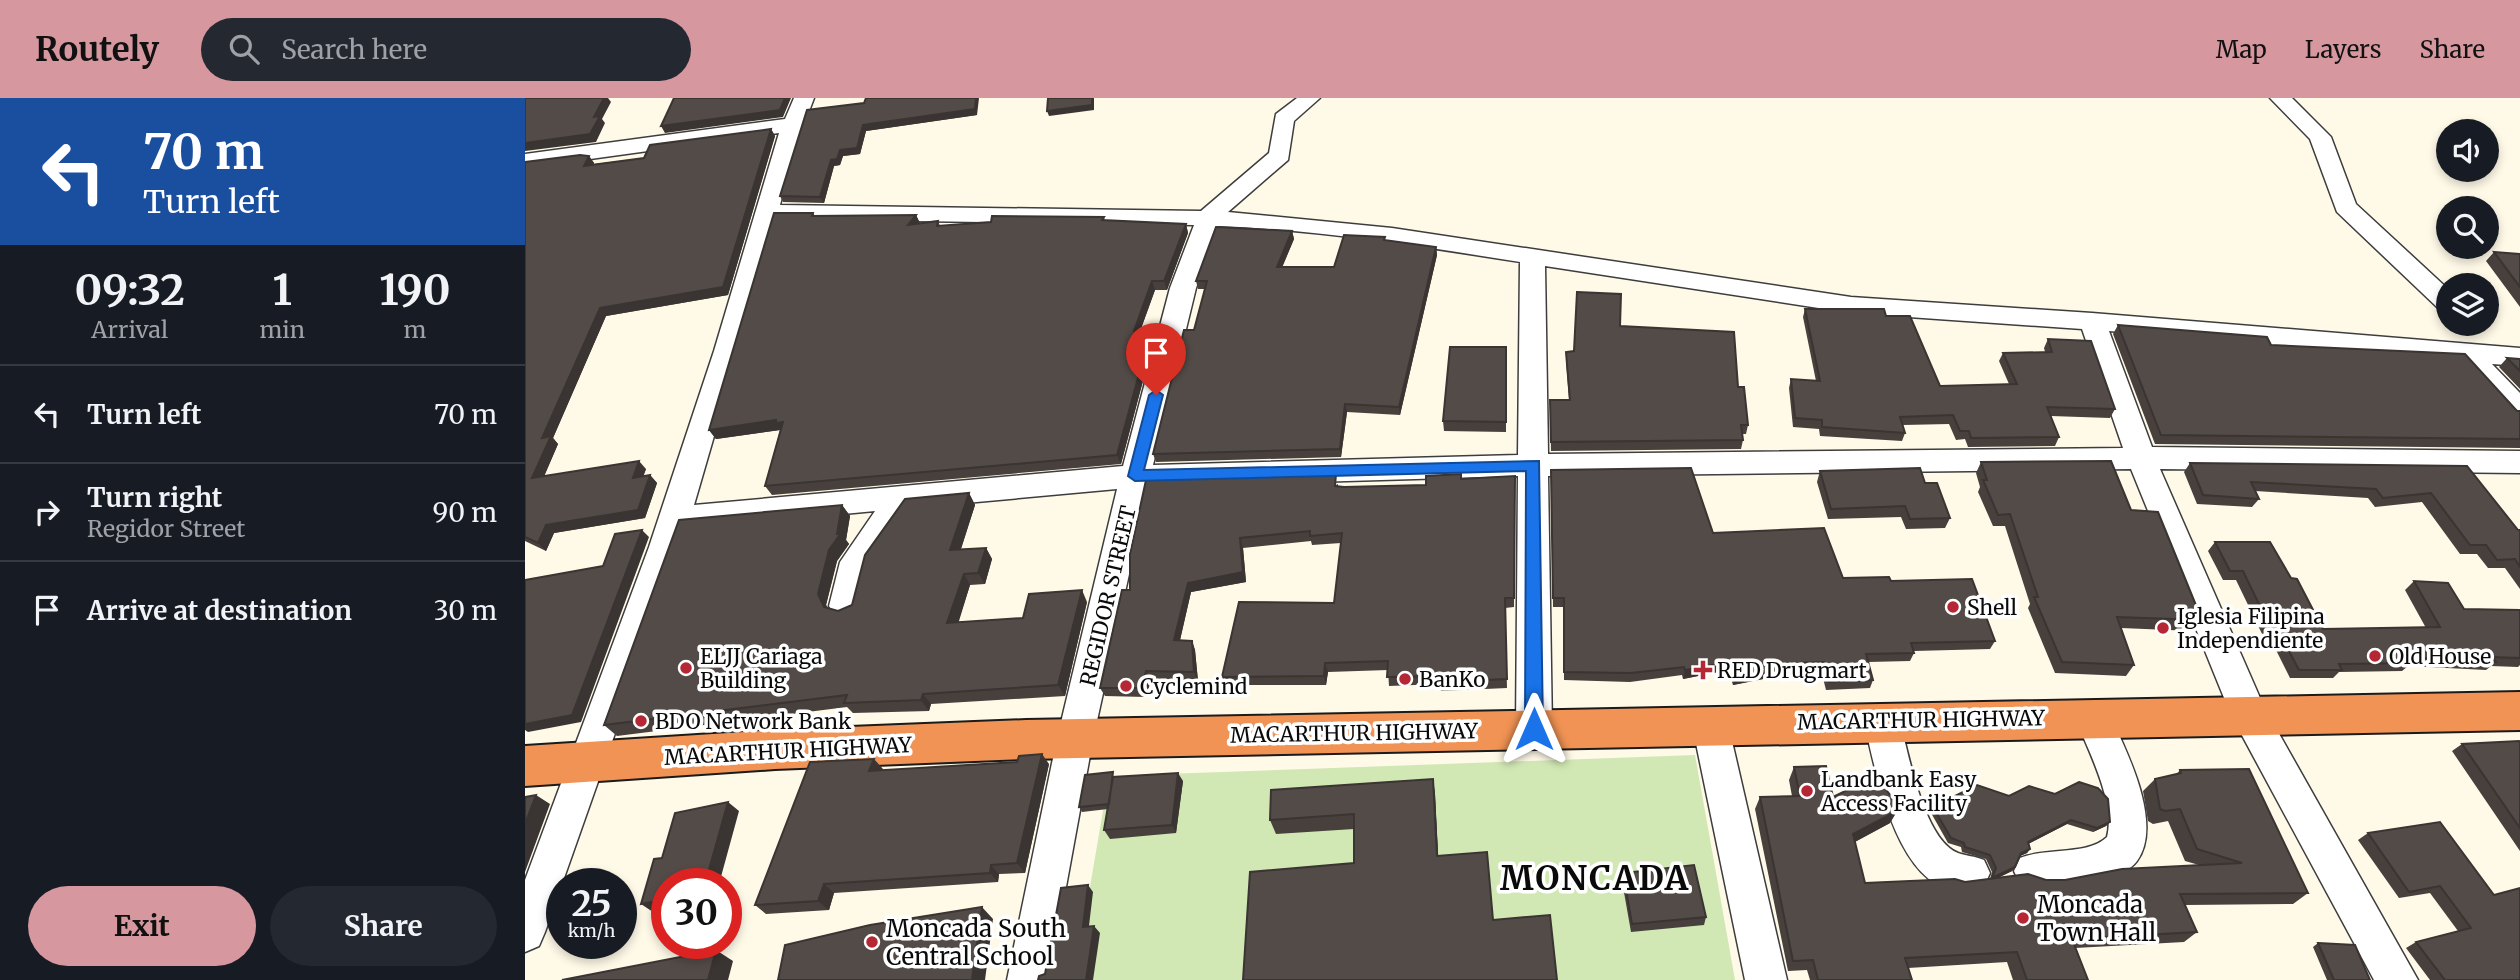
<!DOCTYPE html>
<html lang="en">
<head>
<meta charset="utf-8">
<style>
	body { margin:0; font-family:Merriweather,serif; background:#242831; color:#f1f3f6; height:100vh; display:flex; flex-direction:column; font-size:26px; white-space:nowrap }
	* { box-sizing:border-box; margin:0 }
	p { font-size:23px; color:#9ea1a6 }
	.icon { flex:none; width:38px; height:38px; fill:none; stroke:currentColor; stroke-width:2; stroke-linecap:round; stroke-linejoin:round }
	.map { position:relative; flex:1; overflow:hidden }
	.side { display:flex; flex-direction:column; background:#171b24; width:525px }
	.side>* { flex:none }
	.top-card { background:#1a4fa0; color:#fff; overflow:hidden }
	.buttons { position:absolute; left:1911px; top:21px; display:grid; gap:14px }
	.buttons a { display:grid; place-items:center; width:63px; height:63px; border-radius:50%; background:#171b24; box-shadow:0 4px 10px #0003; font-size:35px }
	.speed { position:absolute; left:21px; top:770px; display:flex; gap:14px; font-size:35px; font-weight:700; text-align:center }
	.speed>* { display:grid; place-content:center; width:91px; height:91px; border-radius:50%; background:#171b24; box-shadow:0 4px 10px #0003; line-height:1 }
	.speed small { font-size:18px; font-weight:400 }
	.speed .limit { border:10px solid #d22; background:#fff; color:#111 }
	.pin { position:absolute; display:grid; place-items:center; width:60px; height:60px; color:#fff; margin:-72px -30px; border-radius:50% 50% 50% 0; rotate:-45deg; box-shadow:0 0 7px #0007 }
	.pin .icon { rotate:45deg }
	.me { position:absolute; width:77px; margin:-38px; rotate:0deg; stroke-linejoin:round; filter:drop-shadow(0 0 5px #0008) }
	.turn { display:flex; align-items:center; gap:24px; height:147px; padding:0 28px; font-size:32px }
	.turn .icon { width:91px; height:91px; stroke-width:2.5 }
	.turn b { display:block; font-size:49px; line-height:60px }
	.eta { display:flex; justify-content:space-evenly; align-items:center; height:119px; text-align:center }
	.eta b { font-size:42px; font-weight:700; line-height:49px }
	.action { display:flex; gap:14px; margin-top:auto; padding:14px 28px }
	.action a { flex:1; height:80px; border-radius:42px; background:#d6979f; color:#111; font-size:28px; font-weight:700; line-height:80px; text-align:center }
	.action a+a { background:#242831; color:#f1f3f6 }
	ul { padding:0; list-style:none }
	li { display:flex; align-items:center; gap:21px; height:98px; padding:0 28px; border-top:2px solid #363941 }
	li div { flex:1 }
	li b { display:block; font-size:26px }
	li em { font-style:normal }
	header { display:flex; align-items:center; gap:42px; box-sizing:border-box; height:98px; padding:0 35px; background:#d6979f; color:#111 }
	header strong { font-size:33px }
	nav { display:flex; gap:38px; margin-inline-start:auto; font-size:24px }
	.search { width:490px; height:63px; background:#242831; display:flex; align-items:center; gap:18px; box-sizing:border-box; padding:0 24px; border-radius:38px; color:#9ea1a6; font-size:26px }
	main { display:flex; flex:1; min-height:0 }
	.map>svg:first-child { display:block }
	.green { fill:#d1e7b4 }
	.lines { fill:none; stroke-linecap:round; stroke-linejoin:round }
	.minor-casing { stroke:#3d3d3d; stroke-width:3 }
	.highway-casing { stroke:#1b1b1b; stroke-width:4 }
	.minor { fill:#fff; fill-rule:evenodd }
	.highway { fill:#f19354; fill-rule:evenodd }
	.wall { fill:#47403d }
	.shaded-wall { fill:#3a3432 }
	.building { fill:#534b47; stroke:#3a3432; stroke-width:2 }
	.route { fill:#1a73e8; stroke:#114b97; stroke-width:2 }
	.poi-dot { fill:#b62735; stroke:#fff; stroke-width:2.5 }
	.labels { text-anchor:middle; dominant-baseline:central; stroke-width:7; stroke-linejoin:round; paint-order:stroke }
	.street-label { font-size:21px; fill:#0a0a0a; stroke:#fff }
	.poi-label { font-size:21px; fill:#0a0a0a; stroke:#fff; text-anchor:start }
	.near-poi-label { font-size:24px; fill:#0a0a0a; stroke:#fff; text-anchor:start }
	.near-district-label { font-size:33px; font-weight:bold; letter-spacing:2px; fill:#0a0a0a; stroke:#fff }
</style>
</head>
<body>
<header>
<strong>Routely</strong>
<div class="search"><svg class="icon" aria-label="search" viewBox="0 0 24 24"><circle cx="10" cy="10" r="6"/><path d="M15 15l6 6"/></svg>Search here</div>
<nav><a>Map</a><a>Layers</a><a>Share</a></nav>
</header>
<main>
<section class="side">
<div class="top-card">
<div class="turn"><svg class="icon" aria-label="left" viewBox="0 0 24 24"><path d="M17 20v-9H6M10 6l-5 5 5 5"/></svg><div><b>70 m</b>Turn left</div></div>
</div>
<div class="eta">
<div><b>09:32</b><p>Arrival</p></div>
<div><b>1</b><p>min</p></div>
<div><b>190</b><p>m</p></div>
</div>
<ul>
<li><svg class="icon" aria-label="left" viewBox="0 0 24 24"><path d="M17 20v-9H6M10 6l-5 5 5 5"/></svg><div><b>Turn left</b></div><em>70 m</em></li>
<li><svg class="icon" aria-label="right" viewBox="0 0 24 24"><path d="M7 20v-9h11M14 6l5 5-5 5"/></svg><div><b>Turn right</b><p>Regidor Street</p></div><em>90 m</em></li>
<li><svg class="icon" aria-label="arrive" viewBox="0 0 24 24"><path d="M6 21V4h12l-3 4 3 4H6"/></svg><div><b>Arrive at destination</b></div><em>30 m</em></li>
</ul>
<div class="action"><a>Exit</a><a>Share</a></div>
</section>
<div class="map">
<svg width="1995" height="882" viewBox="0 0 1995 882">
	<rect width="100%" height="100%" fill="#fff9e8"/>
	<path class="green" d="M1170,657L1210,882H549L584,678Z"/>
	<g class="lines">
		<defs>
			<path id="minor" d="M269,0H289L268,56L255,107L676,113L744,55L751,16L772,0H795L769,23L763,62L703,114L867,130L1326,199L1567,215L1995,250V268L1967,266L1995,295V323L1985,320L1933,263L1584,233L1627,349L1995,353V375L1635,371L1739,609L1893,882H1849L1706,617L1606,371L1023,378L1027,631L1022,642L1009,647L996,642L991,631L993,378L623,389L568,641L524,882H482L532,641L592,391L386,410L346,467L333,517L321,521L309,517L304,508L315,464L350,413L162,431L20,834L14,848L0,854V782L124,449L189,253L254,35L0,70V56L260,21ZM252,121L669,127L645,190L598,368L169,407ZM693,128C794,132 894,148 995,164L993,357L628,367L671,190ZM1020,168L1326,215L1557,231L1598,350L1023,356Z
				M1745,0H1767L1806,39L1831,106L1923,191V213L1914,211L1812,114L1785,41Z
				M1568,604L1581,609C1598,646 1640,724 1612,763C1603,776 1580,782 1564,785C1542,790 1516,795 1495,786L1489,773L1495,760C1521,749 1562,758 1582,739C1591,705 1563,651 1550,620L1555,609Z
				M1357,607L1370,612L1375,623C1383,655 1399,742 1433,755C1441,758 1450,758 1459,762L1465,775L1459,788C1377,821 1351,675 1339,623L1344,612Z
				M1185,610L1198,615L1203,626L1262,882H1220L1167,626L1172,615Z"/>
			<path id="highway" d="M1995,594V632L501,661L250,671L0,688V648L250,632L501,622Z"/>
		</defs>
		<use href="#minor" class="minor-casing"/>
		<use href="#highway" class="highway-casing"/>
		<use href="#minor" class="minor"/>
		<use href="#highway" class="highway"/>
	</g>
	<path class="wall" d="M339,5L452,17L341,33L335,56L318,58L315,67L309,68L299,105L258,104L255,98Z
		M246,31L250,38L203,197L81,218L28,340L33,346L19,378L121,371L118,378L125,377L132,385L120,420L29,435L21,453L0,443V64L64,58L69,65V66L119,60Z
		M288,115L290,118L391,117L395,125L413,123L415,128L579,119L580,123L661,126L663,135L642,192H630L615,233L629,241L596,366L247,397L240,388L255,332L191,341L184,332Z
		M767,133L769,141L757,169H809L860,139V142L911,149L912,157L875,317L822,314L816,359L631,364L628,356L669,232L680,191H673L671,183Z
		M1969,154L1995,156V209L1961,163Z
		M1280,211L1361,218L1415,288L1484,286L1474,263L1478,255L1520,254L1519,250L1523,241L1590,311L1585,320L1526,318L1534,339L1530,348L1443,349L1440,341L1431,342L1424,326L1378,327L1380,335L1377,343L1295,338L1294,331L1268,329L1264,290L1266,281L1291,283L1278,219Z
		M1593,227L1746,247L1995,313V350L1630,346L1588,236Z
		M1095,228L1213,289L1223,327L1221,336H1217L1218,342L1216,351L1026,353L1025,302H1044L1041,263V254L1049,253Z
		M981,249V334L919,333L918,323Z
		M1982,260L1995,261V291L1974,269Z
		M1456,364L1606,412L1677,522L1668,533L1596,530L1609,567L1601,578L1530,575L1503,510L1505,506L1480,428H1468L1453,394L1455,389L1451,375Z
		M1665,365L1942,368L1993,432H1995V491L1980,470H1963L1952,456H1935L1897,404L1850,409L1843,400L1730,393L1734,401L1727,409L1672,406L1659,374Z
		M1295,373L1400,385L1425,420L1420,430L1381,431L1376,419L1303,421L1292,384Z
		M990,378L989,509L980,510L982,590L916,593L915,586L864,588L863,572L803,574L801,587H700L697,579L809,505L816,445L787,447L786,443L718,450L721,484L666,494L655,542L667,543L670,552L673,583L626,582L621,599L580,598L575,590L605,492L813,386V389H819L901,387L936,381Z
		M1026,381L1188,435L1318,480L1366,483L1470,543L1465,551L1389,553V555L1385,563L1343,564L1348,582L1345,590L1301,592L1296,572L1240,574L1238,581L1208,587L1203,572L1158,581L1157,577L1105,584L1039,582V509H1028Z
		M444,395L450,407L436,451L461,450L467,461L460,486L445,487L433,524L498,520L562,504L540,598L406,606L404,613L328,615L322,609L92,638L79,627L317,407L325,418L321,442L324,446L312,463L301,507L303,510L313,513L327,507Z
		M1690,444L1766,480L1798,531L1901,530L1880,492L1889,483L1939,511L1995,512V567L1993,569L1966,568L1961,572L1883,568L1877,573L1814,574L1808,580H1765L1746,542H1740L1711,482H1698L1683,453Z
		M1995,644V753L1927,653L1937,646Z
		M524,666L500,775L474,776L473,784L309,795L304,812L241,816L230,807L358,671L357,672Z
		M1269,669L1308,699L1372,713L1365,725L1330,744L1340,785L1440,784L1465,781L1467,774L1461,761L1437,754L1436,749L1423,745L1401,706L1403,701L1422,702L1484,698L1585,724L1581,728L1568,734L1542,726L1503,746L1505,751L1502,755L1495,758L1490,769L1487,773L1473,780L1540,782L1674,767L1660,763L1643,723L1628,726L1623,723L1618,693L1630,681L1651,677L1655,672L1783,795L1768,806L1660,807L1672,834L1659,844L1550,850L1563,882H1488L1482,864L1383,870L1387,882H1285L1282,872L1263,873L1230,711L1235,699L1267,698L1264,682Z
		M591,679L658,683L651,735L585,741L579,732L583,711L557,714L554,709Z
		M908,681L910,696L913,758L968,822L829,765V731L751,736L745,722Z
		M1915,724L1995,882H1905L1881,850L1891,844L1933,833L1905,795L1874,800L1833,742L1843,735Z
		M1098,775L1181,819L1179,827L1106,834L1097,783Z
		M1793,845L1845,882H1802L1788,849Z"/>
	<path class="shaded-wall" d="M74,0H83L86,4L77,21L80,25L71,44L0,53V45L69,19Z
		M260,0H266L258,19L140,35L136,28Z
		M451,0H454L452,17L341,33L335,56L318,58L315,67L309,68L299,105L295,99L306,62L338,27Z
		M567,0H569V12L524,18L522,13Z
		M246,31L250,38L203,197L81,218L28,340L33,346L15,388L7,380L17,340L75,210Z
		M64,58L69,65L64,75L59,68Z
		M391,117L395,126L383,127Z
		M661,126L663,135L642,192L639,183Z
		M767,133L769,141L754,177L752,169Z
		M911,149L912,157L875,317L874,309Z
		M627,183L630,192L612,242L609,233Z
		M626,232L629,241L596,366L592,357Z
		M820,306L822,314L816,359L815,351Z
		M251,322L258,324L255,332L191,341L184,332Z
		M114,363L121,371L115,388L108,380Z
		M125,377L132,385L120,420L29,435L21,453L13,445L21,427Z
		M444,395L450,407L432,463L425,452Z
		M317,407L325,418L321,442L324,446L312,463L301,507L308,519L299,509L293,496L304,452L312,436Z
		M117,432L124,439L56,624L3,634L0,632V620Z
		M715,440L718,450L721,484L666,494L653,551L649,542L663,485Z
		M461,450L467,461L460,486L453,475Z
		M439,476L445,487L430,536L422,525Z
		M557,492L562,504L540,598L533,587Z
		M667,543L670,552L673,583L669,574Z
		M1205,564L1203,572L1158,581L1160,572Z
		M800,565L803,574L801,587L799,578Z
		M621,573L626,582L621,599L616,590Z
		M1241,573L1238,581L1208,587L1210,579Z
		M398,596L406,606L404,613L396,602Z
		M517,656L524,666L500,775L492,765Z
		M349,661L358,671L354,683L344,673Z
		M653,675L658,683L651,735L647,727Z
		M908,681L910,696L914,773L912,758Z
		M11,697L25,706L0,774V726Z
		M203,704L214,713L194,786H180Z
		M1372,713L1365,725L1322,748L1328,736Z
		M1546,722L1542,726L1499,748L1503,744Z
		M1585,724L1581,728L1568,734L1572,730Z
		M1505,751L1502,755L1493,759L1496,755Z
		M466,767L474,776L473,784L465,775Z
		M1490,769L1487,773L1464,784L1467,780Z
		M299,786L309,795L304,812L293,803Z
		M563,787L568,794L563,836L558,829Z
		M142,801V811L128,814L116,806Z
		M457,809L468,821L460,882H447Z
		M569,828L575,835L568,882H561Z
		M191,852L208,863L203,882H183Z"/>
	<path class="building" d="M0,0H79L69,19L75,18L65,36L0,45Z
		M149,0H260L255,12L136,28Z
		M341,0H451L450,11L338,27L332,50L315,52L312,61L306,62L295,99L255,98L282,12L339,5Z
		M523,0H567V7L522,13Z
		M246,31L198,189L75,210L17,340L26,338L7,380L114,363L108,380L125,377L113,412L21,427L13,445L0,439V64L55,57L64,58L59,68L119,60L125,47Z
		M249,115H288L287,118L391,117L383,127L413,123L412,128L466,124L467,118L579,119L577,122L661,126L639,183H627L609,233L626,232L592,357L240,388L258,324L251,325V322L184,332Z
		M691,129L767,133L752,169H809L819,137L860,139L859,142L911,149L874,309L820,306L815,351L628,356L659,232H669L682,183H671Z
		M1969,154L1995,156V189Z
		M1052,194L1096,196L1095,228L1209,234L1213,289H1219L1223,327H1216L1218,342L1026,344L1025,302H1045L1041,254L1049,253Z
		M1280,211H1359L1361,218H1385L1415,288L1492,286L1478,255L1527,254L1523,241L1566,243L1590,311L1522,309L1534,339L1446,340L1444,333H1435L1428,317L1375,319L1380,335L1297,329V322L1270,320L1266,281L1295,283Z
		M1593,227L1742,239L1746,247L1940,256L1992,313H1995V341L1636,337Z
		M925,249H981V324L918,323Z
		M1982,260L1995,261V273Z
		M1586,363L1606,412L1633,414L1677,522L1592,519L1609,567L1537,564L1509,499H1513L1485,416L1473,417L1458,382H1462L1456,364Z
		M1665,365L1942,368L1993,432H1995V469L1990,461L1972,462L1961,447H1945L1906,395L1858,400L1851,391L1726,384L1734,401L1678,397Z
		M1166,370L1188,435L1299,430L1318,480L1364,479L1366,483L1447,481L1470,543L1386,545L1389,555L1341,556L1348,582L1304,584L1299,564L1238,566L1241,573L1210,579L1205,564L1160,572L1159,569L1106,575L1039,574V500H1028L1026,372Z
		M1395,370L1400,385H1412L1425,420L1385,421L1380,408L1306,411L1295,373Z
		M811,376L810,388L819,389L901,387V378L936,376V381L990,378L989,500H980L982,581L915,584V578L862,579L863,563L800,565L799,578L697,579L714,504L809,505L817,435L785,438V433L715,440L718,474L663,485L649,542L667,543L669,574L621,573L616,590H575L597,492H605V456L621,382Z
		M444,395L425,452L461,450L453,475L439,476L422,525L498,520L504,496L557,492L533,587L398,596L396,602L319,605L322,597L79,627L154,422L317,407L312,436L316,435L304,452L293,496L299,509L313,513L327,507L340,457L380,401Z
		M117,432L47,617L0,626V482L78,468L90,436Z
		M1690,444H1745L1766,480L1772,481L1798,531L1915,529L1889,483L1923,485L1939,511L1995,512V560L1968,559L1971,564L1883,559L1886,565L1814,566L1817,572H1774L1754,534L1747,533L1718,473H1705Z
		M1994,643L1995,644V730L1937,646Z
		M517,656L492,765L466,767L465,775L299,786L293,803L230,807L285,664L349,661L344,673L492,664L494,658Z
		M1301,668L1308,699L1341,683L1358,688L1366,698L1372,713L1328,736L1340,785L1430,781L1440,784L1503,776L1521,782H1540L1597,771L1717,765L1672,751L1655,711L1640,713L1635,711L1630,681L1656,675L1655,672L1724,671L1783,795L1655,796L1672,834L1547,841L1563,882H1502L1492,854L1380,860L1387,882H1293L1288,862L1268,863L1235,699L1275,698L1269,669Z
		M588,674L584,706L554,709L560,677Z
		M653,675L647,727L579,732L588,679Z
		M908,681L912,758L962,754L968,822L1025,817L1032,882H718L725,774L829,765V716L745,722L746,692Z
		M1554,684L1573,690L1583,701L1585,724L1572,730L1546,722L1503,744L1505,751L1496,755L1490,769L1467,780L1471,770L1465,757L1440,749L1439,745L1426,740L1403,701L1410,698L1422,702L1452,687L1484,698L1504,688L1530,696Z
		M11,697L0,726V699Z
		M203,704L180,786H142V801L116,806L129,761L137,760L150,715Z
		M1915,724L1969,797L1995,790V882H1920L1891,844L1946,830L1915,788L1884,794L1843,735Z
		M1169,767L1181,819L1107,826L1098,775Z
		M563,787L558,829L569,828L561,882H513L514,878L520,876L536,790Z
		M457,809L447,882H253L260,847L345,827Z
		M1793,845L1830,847L1845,882H1809Z
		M191,852L183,882H37Z"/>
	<path class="route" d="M631,292L638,297L619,372L1014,363L1018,631L1015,637H1002L1000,631L1001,373L610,383L603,378L624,297Z"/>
	<g class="poi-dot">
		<circle cx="1428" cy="509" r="7"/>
		<circle cx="1638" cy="530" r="7"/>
		<circle cx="1850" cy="558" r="7"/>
		<circle cx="161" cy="570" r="7"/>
		<path d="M1174.5 561.5h7v7h7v7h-7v7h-7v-7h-7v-7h7z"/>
		<circle cx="880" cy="581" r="7"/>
		<circle cx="601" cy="588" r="7"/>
		<circle cx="116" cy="623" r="7"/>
		<circle cx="1282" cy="693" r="7"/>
		<circle cx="1498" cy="820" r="7"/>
		<circle cx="347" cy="844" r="7"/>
	</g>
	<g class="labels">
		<g class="street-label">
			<text transform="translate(583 498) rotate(-77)">REGIDOR STREET</text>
			<text transform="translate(1396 622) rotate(-1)">MACARTHUR HIGHWAY</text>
			<text transform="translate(829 635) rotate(-1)">MACARTHUR HIGHWAY</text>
			<text transform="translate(263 653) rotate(-3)">MACARTHUR HIGHWAY</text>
		</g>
		<g class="poi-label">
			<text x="1442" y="509">Shell</text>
			<text x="1652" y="518">Iglesia Filipina<tspan x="1652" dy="24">Independiente</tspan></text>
			<text x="175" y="558">ELJJ Cariaga<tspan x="175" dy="24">Building</tspan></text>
			<text x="1864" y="558">Old House</text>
			<text x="1192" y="572">RED Drugmart</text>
			<text x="894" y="581">BanKo</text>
			<text x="615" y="588">Cyclemind</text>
			<text x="130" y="623">BDO Network Bank</text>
			<text x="1296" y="681">Landbank Easy<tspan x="1296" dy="24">Access Facility</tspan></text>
		</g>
		<g class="near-poi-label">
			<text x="1512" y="806">Moncada<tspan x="1512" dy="28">Town Hall</tspan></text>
			<text x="361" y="830">Moncada South<tspan x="361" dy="28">Central School</tspan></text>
		</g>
		<g class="near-district-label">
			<text x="1070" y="780">MONCADA</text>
		</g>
	</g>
</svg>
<div class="buttons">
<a><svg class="icon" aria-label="sound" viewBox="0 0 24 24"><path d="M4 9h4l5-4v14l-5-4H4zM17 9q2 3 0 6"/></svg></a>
<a><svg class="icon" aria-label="search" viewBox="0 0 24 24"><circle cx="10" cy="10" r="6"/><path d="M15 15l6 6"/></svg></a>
<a><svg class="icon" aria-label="layers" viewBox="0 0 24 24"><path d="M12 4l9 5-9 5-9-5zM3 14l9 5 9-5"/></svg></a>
</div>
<div class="speed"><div>25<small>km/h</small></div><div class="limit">30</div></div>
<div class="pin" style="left:631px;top:297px;background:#d93025"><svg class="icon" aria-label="arrive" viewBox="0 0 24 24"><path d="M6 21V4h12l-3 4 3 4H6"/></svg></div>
<svg class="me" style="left:1009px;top:631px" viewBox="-20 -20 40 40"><path d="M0-17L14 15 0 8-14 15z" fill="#1a73e8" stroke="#fff" stroke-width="4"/></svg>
</div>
</main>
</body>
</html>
